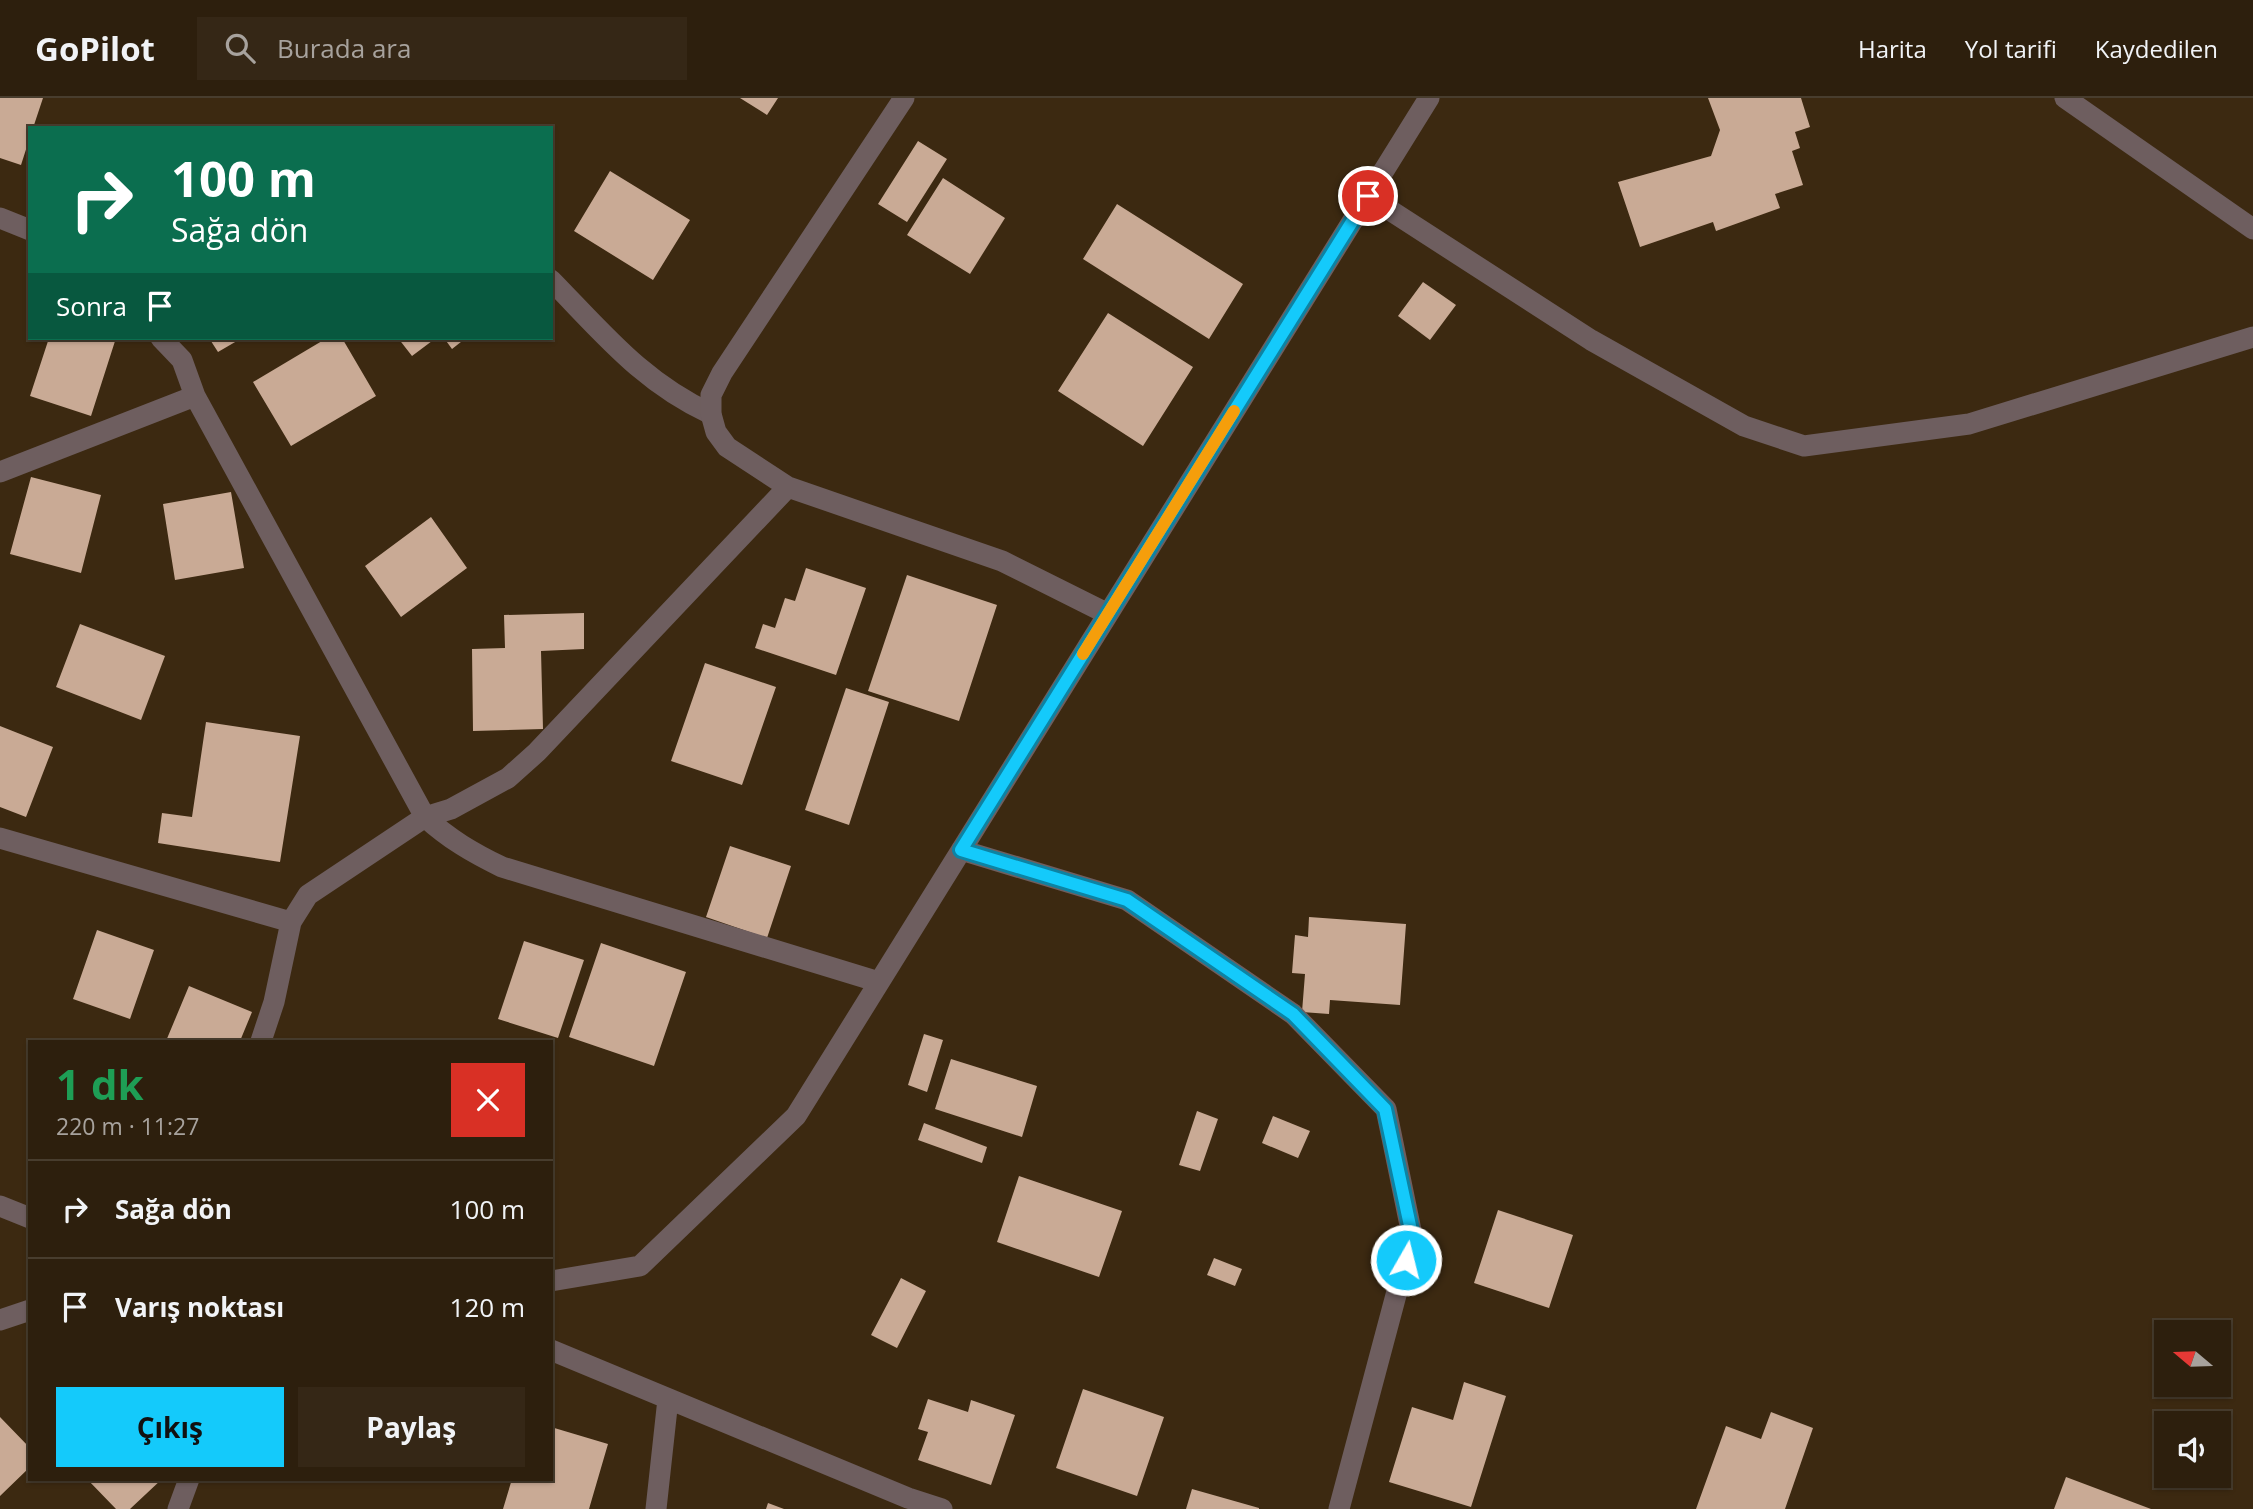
<!DOCTYPE html>
<html lang="tr">
<head>
<meta charset="utf-8">
<style>
	body { margin:0; font-family:"Open Sans",sans-serif; background:#352716; color:#f1f3f6; height:100vh; display:flex; flex-direction:column; font-size:26px; white-space:nowrap }
	* { box-sizing:border-box; margin:0 }
	p { font-size:23px; color:#a7a29d }
	.icon { flex:none; width:38px; height:38px; fill:none; stroke:currentColor; stroke-width:2; stroke-linecap:round; stroke-linejoin:round }
	.map { position:relative; flex:1; overflow:hidden }
	.sheet { position:absolute; left:28px; top:942px; width:525px; height:441px; display:flex; flex-direction:column; background:#2d1f0d; border-radius:0px; box-shadow:0 2px 5px #0004,0 0 0 2px #483d2e }
	.sheet>* { flex:none }
	.top-card { position:absolute; left:28px; top:28px; width:525px; height:214px; border-radius:0px; box-shadow:0 2px 5px #0004,0 0 0 2px #483d2e; background:#0b6e4f; color:#fff; overflow:hidden }
	.needle { width:46px; rotate:289deg }
	.buttons { position:absolute; left:2154px; top:1222px; display:grid; gap:14px }
	.buttons a { display:grid; place-items:center; width:77px; height:77px; border-radius:0px; background:#2d1f0d; box-shadow:0 2px 5px #0004,0 0 0 2px #483d2e; font-size:35px }
	.pin { position:absolute; display:grid; place-items:center; width:60px; height:60px; color:#fff; margin:-30px; border:4px solid #fff; border-radius:50%; box-shadow:0 2px 7px #0007 }
	.me { position:absolute; width:77px; margin:-38px; rotate:8deg; stroke-linejoin:round; filter:drop-shadow(0 0 5px #0008) }
	.turn { display:flex; align-items:center; gap:24px; height:147px; padding:0 28px; font-size:32px }
	.turn .icon { width:91px; height:91px; stroke-width:2.5 }
	.turn b { display:block; font-size:49px; line-height:60px }
	.then { display:flex; align-items:center; height:66px; padding:0 28px; background:#0003; gap:14px; font-size:26px }
	.round { display:grid; place-items:center; flex:none; width:74px; height:74px; border-radius:0px; background:#352716 }
	.headline { display:flex; align-items:center; justify-content:space-between; height:119px; padding:0 28px }
	h1 { font-size:42px; font-weight:700; line-height:52px; color:#1e9e55 }
	.button { display:flex; gap:14px; margin-top:auto; padding:14px 28px }
	.button a { flex:1; height:80px; border-radius:0px; background:#14cafb; color:#111; font-size:28px; font-weight:700; line-height:80px; text-align:center }
	.button a+a { background:#352716; color:#f1f3f6 }
	ul { padding:0; list-style:none }
	li { display:flex; align-items:center; gap:21px; height:98px; padding:0 28px; border-top:2px solid #483d2e }
	li div { flex:1 }
	li b { display:block; font-size:26px }
	li em { font-style:normal }
	header { display:flex; align-items:center; gap:42px; box-sizing:border-box; height:98px; padding:0 35px; background:#2d1f0d; border-bottom:2px solid #483d2e }
	header strong { font-size:33px }
	nav { display:flex; gap:38px; margin-inline-start:auto; font-size:24px }
	.search { width:490px; height:63px; background:#352716; display:flex; align-items:center; gap:18px; box-sizing:border-box; padding:0 24px; border-radius:0px; color:#a7a29d; font-size:26px }
	.map>svg:first-child { display:block }
	.building { fill:#c9aa95 }
	.lines { fill:none; stroke-linecap:round; stroke-linejoin:round }
	.lane { stroke:#6e5e5f; stroke-width:21 }
	.street { stroke:#6e5e5f; stroke-width:21 }
	.route-casing { stroke:#0d83a3; stroke-width:18 }
	.route { stroke:#14cafb; stroke-width:12 }
	.slow { stroke:#f59e0b; stroke-width:12 }
</style>
</head>
<body>
<header>
<strong>GoPilot</strong>
<div class="search"><svg class="icon" aria-label="search" viewBox="0 0 24 24"><circle cx="10" cy="10" r="6"/><path d="M15 15l6 6"/></svg>Burada ara</div>
<nav><a>Harita</a><a>Yol tarifi</a><a>Kaydedilen</a></nav>
</header>
<div class="map">
<svg width="2253" height="1411" viewBox="0 0 2253 1411">
	<rect width="100%" height="100%" fill="#3c2911"/>
	<path class="building" d="M0,0H43L33,30H30V39L21,67L0,60Z
		M740,0H778L767,17Z
		M1708,0H1801L1810,29L1795,34L1800,50L1792,53L1803,87L1775,96L1780,110L1716,133L1713,124L1640,149L1618,84L1711,58L1720,32Z
		M918,43L947,61L907,124L878,106Z
		M610,73L690,122L653,182L574,133Z
		M943,80L1005,120L970,176L907,137Z
		M1117,106L1243,186L1209,241L1083,161Z
		M1423,184L1456,207L1430,242L1398,218Z
		M1108,215L1193,269L1143,348L1058,293Z
		M49,240H116L91,318L30,298Z
		M209,240H242L218,254Z
		M327,240H342L376,298L291,348L253,284Z
		M398,240H436L412,258Z
		M444,240H466L452,251Z
		M31,379L101,397L81,475L10,456Z
		M231,394L244,470L175,482L163,406Z
		M431,419L467,470L401,519L365,468Z
		M806,470L866,490L836,577L755,550L763,526L775,530L785,500L795,503Z
		M907,477L997,507L959,623L868,593Z
		M584,515V551L541,553L543,631L473,633L472,551L505,550L504,517Z
		M80,526L165,558L141,622L56,589Z
		M705,565L776,589L742,687L671,663Z
		M846,590L889,604L849,727L805,712Z
		M206,624L300,638L280,764L158,745L162,715L192,719Z
		M0,628L53,649L26,719L0,709Z
		M730,748L791,768L767,840L706,819Z
		M1309,819L1406,826L1400,907L1330,902L1329,916L1302,914L1305,876L1292,875L1295,837L1308,839Z
		M97,832L154,852L130,921L73,901Z
		M524,843L584,862L558,940L498,921Z
		M601,845L686,874L654,968L569,939Z
		M189,888L252,914L240,943H166Z
		M924,936L943,942L927,994L908,987Z
		M339,940L375,941V943H338Z
		M951,961L1037,988L1022,1039L935,1011Z
		M1197,1013L1218,1021L1200,1073L1179,1067Z
		M1273,1018L1310,1033L1298,1060L1262,1045Z
		M924,1025L987,1049L982,1065L918,1042Z
		M1019,1078L1122,1113L1099,1179L997,1144Z
		M1498,1112L1573,1137L1549,1210L1474,1185Z
		M1214,1160L1242,1171L1235,1188L1207,1177Z
		M901,1180L926,1193L897,1250L871,1237Z
		M1464,1284L1506,1298L1471,1409L1389,1384L1412,1309L1453,1322Z
		M1083,1291L1164,1319L1137,1398L1056,1370Z
		M928,1301L968,1314L971,1302L1015,1317L991,1387L918,1362L928,1334L918,1331Z
		M1771,1314L1813,1330L1785,1411H1696L1726,1328L1761,1341Z
		M0,1319L30,1350V1369L0,1398Z
		M551,1329L608,1346L589,1411H503L512,1381H551Z
		M2066,1379L2151,1411H2054Z
		M87,1381H162L130,1411H116Z
		M1192,1391L1259,1410V1411H1186Z
		M768,1405L784,1411H766Z"/>
	<g class="lines">
		<path class="lane" d="M551,182C603,235 642,284 711,316"/>
		<path class="street" d="M904,0L722,275L711,297V316L716,334L727,349L788,389L1002,463L1108,516
			M2065,0L2253,131
			M1368,98L1591,242L1744,328L1804,348L1969,326L2253,239
			M0,120L30,132
			M161,240L182,262L195,298L425,719C449,741 473,755 502,769L879,884
			M0,374L195,298
			M0,740L291,824
			M961,752L1127,802L1293,916L1386,1011L1412,1137L1339,1411
			M261,943L274,904L291,824L308,797L425,719L451,711L508,680L537,654L788,389
			M0,1108L30,1120
			M551,1183L640,1168L796,1018L1429,0
			M0,1222L30,1212
			M551,1252L908,1400L942,1411
			M178,1411L189,1381
			M656,1411L668,1301"/>
	</g>
	<g class="lines">
		<defs>
			<path id="route" d="M1368,98L961,752L1127,802L1293,916L1385,1011L1412,1137L1406,1162"/>
		</defs>
		<use href="#route" class="route-casing"/>
		<use href="#route" class="route"/>
		<path class="slow" d="M1083,556L1234,313"/>
	</g>
</svg>
<div class="buttons">
<a><svg class="needle" viewBox="-14 -14 28 28"><path d="M0-13l5 13h-10z" fill="#e53935"/><path d="M0 13l5-13h-10z" fill="#a7a29d"/></svg></a>
<a><svg class="icon" aria-label="sound" viewBox="0 0 24 24"><path d="M4 9h4l5-4v14l-5-4H4zM17 9q2 3 0 6"/></svg></a>
</div>
<div class="pin" style="left:1368px;top:98px;background:#d93025"><svg class="icon" aria-label="arrive" viewBox="0 0 24 24"><path d="M6 21V4h12l-3 4 3 4H6"/></svg></div>
<svg class="me" style="left:1406px;top:1162px" viewBox="-20 -20 40 40"><circle r="17" fill="#14cafb" stroke="#fff" stroke-width="3"/><path d="M0-11L8 9 0 5-8 9z" fill="#fff"/></svg>
<div class="top-card">
<div class="turn"><svg class="icon" aria-label="right" viewBox="0 0 24 24"><path d="M7 20v-9h11M14 6l5 5-5 5"/></svg><div><b>100 m</b>Sağa dön</div></div>
<div class="then">Sonra<svg class="icon" aria-label="arrive" viewBox="0 0 24 24"><path d="M6 21V4h12l-3 4 3 4H6"/></svg></div>
</div>
<section class="sheet">
<div class="headline"><div><h1>1 dk</h1><p>220 m · 11:27</p></div><a class="round" style="background:#d93025;color:#fff"><svg class="icon" aria-label="close" viewBox="0 0 24 24"><path d="M6 6l12 12M18 6L6 18"/></svg></a></div>
<ul>
<li><svg class="icon" aria-label="right" viewBox="0 0 24 24"><path d="M7 20v-9h11M14 6l5 5-5 5"/></svg><div><b>Sağa dön</b></div><em>100 m</em></li>
<li><svg class="icon" aria-label="arrive" viewBox="0 0 24 24"><path d="M6 21V4h12l-3 4 3 4H6"/></svg><div><b>Varış noktası</b></div><em>120 m</em></li>
</ul>
<div class="button"><a>Çıkış</a><a>Paylaş</a></div>
</section>
</div>
</body>
</html>
